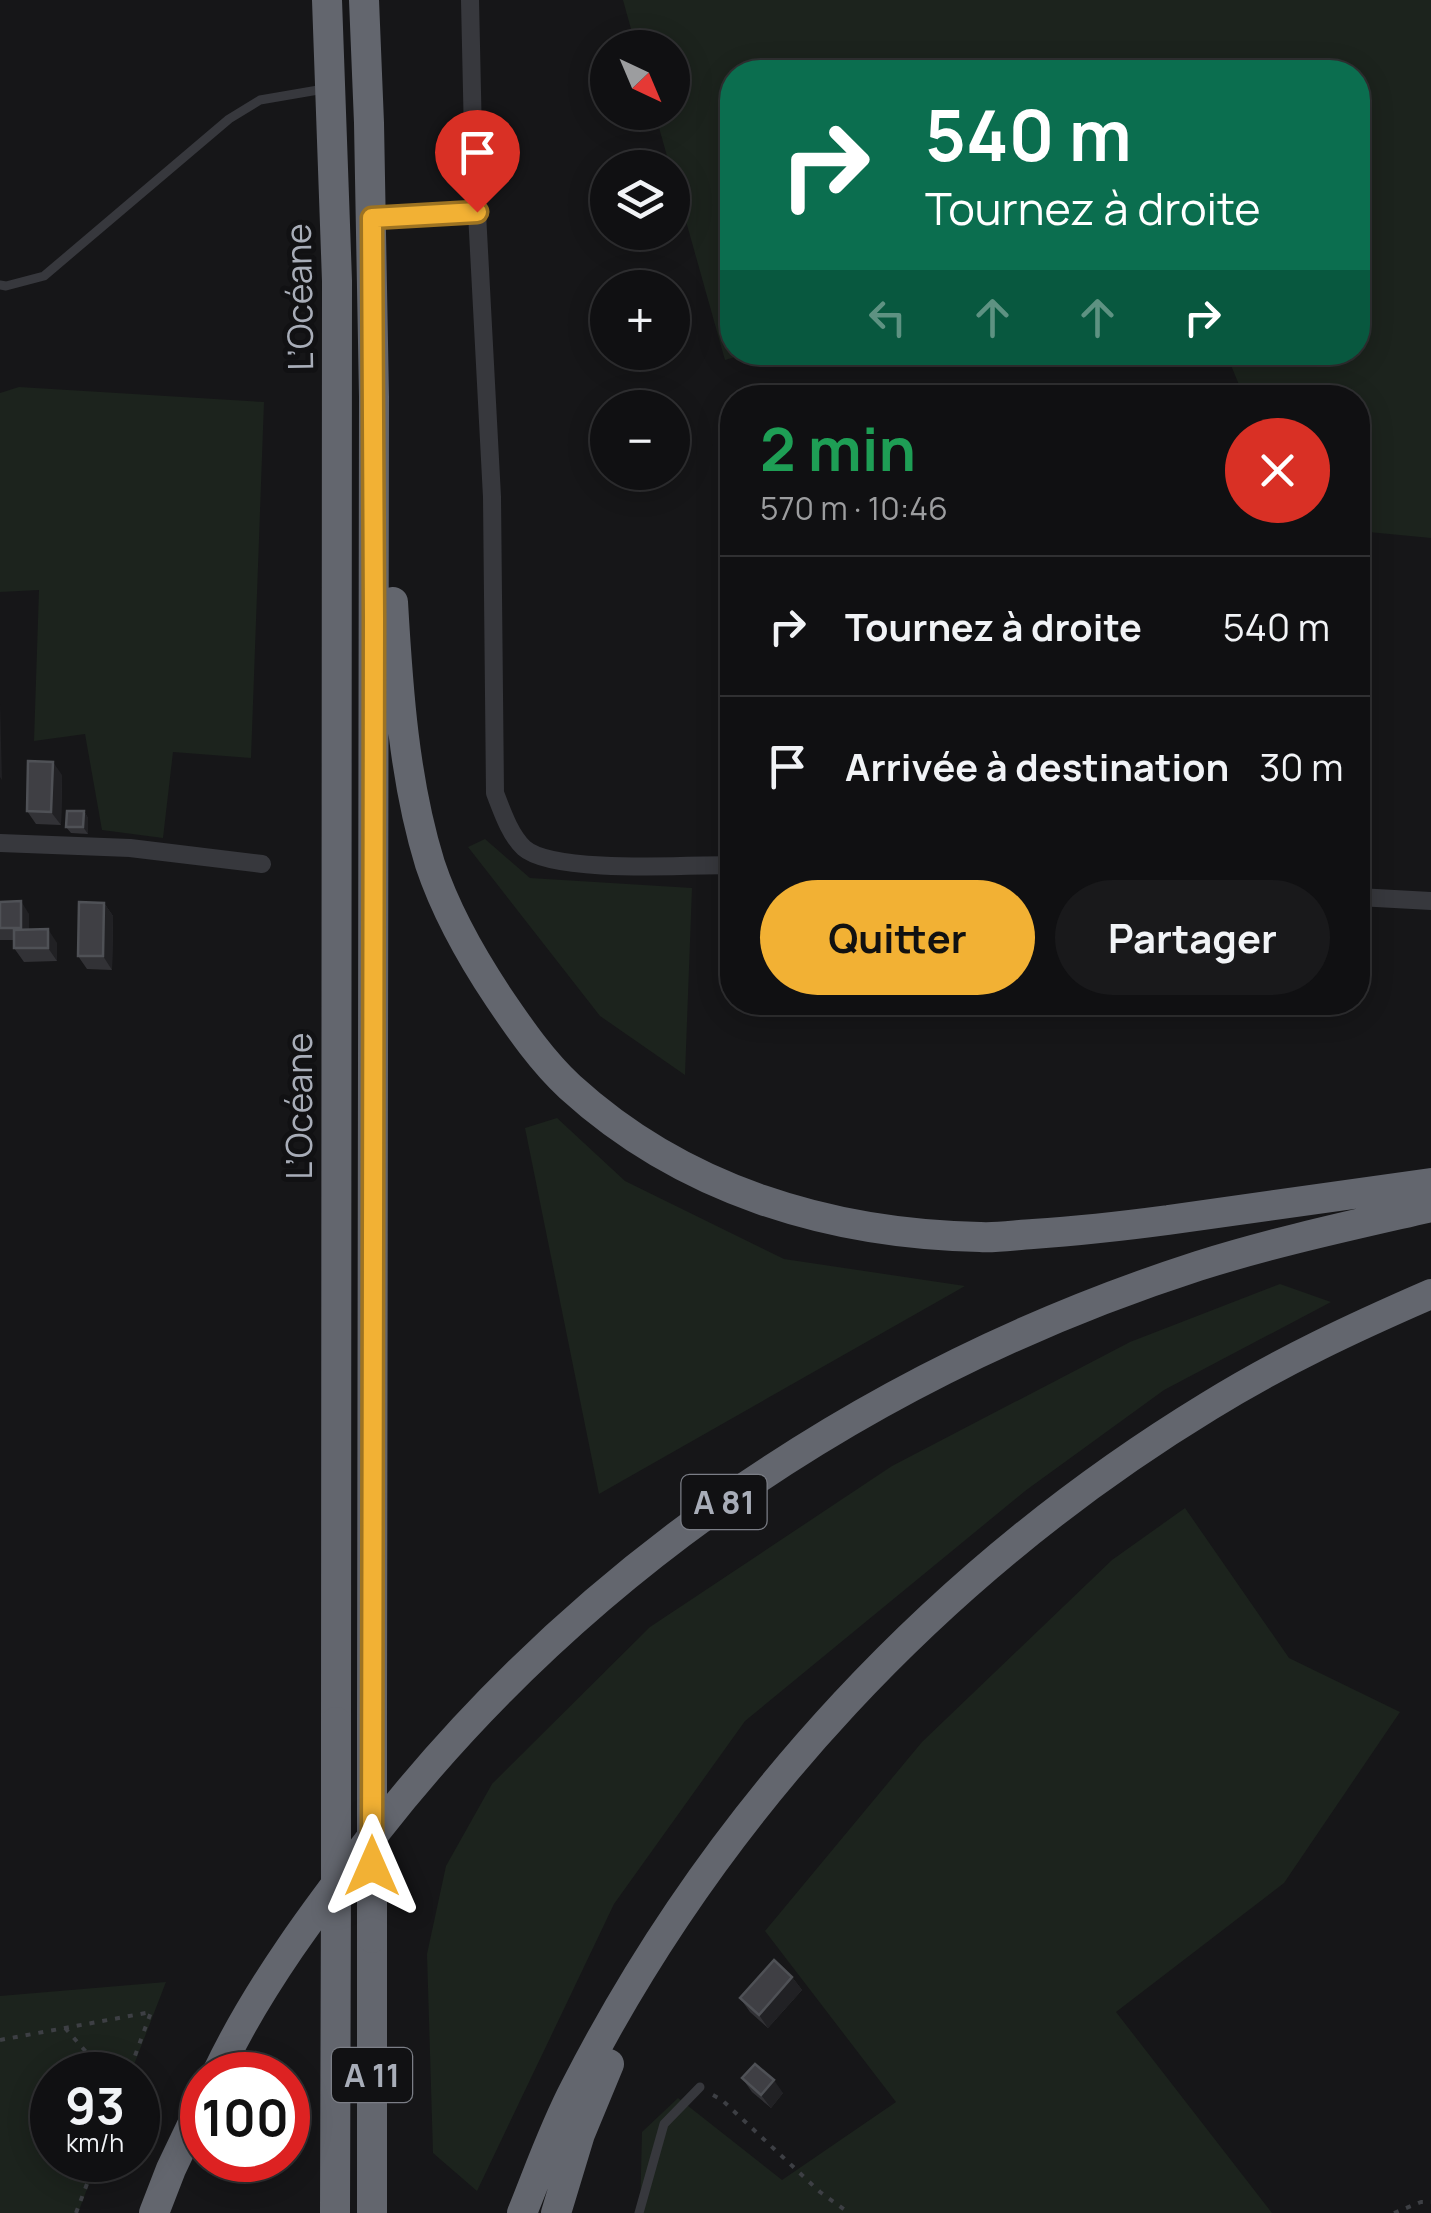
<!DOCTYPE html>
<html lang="fr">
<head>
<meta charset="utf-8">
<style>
	body { margin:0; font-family:Manrope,sans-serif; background:#19191b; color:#f1f3f6; height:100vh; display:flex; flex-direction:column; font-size:38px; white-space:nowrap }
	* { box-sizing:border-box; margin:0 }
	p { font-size:32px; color:#9c9d9f }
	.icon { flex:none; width:55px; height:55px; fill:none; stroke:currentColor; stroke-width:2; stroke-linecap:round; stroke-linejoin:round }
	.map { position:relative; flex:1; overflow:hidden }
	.sheet { position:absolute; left:720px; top:385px; width:650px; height:630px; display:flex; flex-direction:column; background:#101012; border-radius:40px; box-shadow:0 5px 25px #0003,0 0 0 2px #303032 }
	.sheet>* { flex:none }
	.top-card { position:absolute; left:720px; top:60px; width:650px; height:305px; border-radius:40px; box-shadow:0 5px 25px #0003,0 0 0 2px #303032; background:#0b6e4f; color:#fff; overflow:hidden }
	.needle { width:65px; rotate:136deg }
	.fabs { position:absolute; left:590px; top:30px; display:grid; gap:20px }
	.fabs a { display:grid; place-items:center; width:100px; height:100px; border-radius:50%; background:#101012; box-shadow:0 5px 25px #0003,0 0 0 2px #303032; font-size:50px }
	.speed { position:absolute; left:30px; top:2052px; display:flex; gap:20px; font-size:50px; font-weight:700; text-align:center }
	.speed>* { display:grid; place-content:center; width:130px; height:130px; border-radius:50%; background:#101012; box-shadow:0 5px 25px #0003,0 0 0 2px #303032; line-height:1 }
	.speed small { font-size:25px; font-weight:400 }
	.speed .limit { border:15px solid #d22; background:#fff; color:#111 }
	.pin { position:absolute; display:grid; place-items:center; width:85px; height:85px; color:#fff; margin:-102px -42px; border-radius:50% 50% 50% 0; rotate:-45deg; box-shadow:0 0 10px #0007 }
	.pin .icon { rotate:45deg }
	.me { position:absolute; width:110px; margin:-55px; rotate:0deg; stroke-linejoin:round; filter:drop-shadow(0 0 8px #0008) }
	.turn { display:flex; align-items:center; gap:35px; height:210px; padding:0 40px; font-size:45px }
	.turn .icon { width:130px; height:130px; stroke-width:2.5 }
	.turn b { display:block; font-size:70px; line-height:85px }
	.lanes { display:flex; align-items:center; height:95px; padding:0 40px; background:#0003; justify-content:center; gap:50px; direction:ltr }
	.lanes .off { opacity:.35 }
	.round { display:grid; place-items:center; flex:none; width:105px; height:105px; border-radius:52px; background:#19191b }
	.overview { display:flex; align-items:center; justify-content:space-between; height:170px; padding:0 40px }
	h1 { font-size:60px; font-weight:700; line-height:75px; color:#1e9e55 }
	.button { display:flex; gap:20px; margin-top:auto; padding:20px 40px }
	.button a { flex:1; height:115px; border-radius:60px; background:#f2b134; color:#111; font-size:40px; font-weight:700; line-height:115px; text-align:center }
	.button a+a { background:#19191b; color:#f1f3f6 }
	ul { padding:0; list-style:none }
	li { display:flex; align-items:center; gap:30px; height:140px; padding:0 40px; border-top:2px solid #303032 }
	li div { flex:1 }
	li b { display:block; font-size:38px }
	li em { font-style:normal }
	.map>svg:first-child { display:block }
	.green { fill:#1c231d }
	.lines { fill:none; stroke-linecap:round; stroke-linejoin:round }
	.path { stroke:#3d3f44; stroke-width:4; stroke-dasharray:5 8; stroke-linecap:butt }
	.service { stroke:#37383d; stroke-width:9 }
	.minor { stroke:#37383d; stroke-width:18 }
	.motorway { stroke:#63666e; stroke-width:30 }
	.motorway-bridge { stroke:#63666e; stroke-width:30 }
	.wall { fill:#323236 }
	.shaded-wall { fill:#212124 }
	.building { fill:#3f3f44; stroke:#4f5156; stroke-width:2.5 }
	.route-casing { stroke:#9d7322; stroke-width:25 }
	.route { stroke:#f2b134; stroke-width:18 }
	.labels { text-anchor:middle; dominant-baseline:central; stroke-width:10; stroke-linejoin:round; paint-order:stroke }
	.shield { fill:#111113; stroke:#7b7e86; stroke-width:2.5 }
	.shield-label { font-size:32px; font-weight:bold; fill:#a8adb8 }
	.street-label { font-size:35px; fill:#a8adb8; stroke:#111113 }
</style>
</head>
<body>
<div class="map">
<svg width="1431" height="2213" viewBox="0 0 1431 2213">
	<rect width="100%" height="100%" fill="#161618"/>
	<path class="green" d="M623,0H1431V538L1358,531V398L1244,397L1226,353L1358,352V72H732V352L748,353L725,360L673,175L672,168L670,167L655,113L672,112V48L636,47Z
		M19,387L264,402L251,758L173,752L163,838L102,830L85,734L34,741L39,590L0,592V393Z
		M485,839L530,878L692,888L685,1075L600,1016L468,847Z
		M557,1118L625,1181L784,1259L965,1286L599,1494L525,1128Z
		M1280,1284L1331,1302L1164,1390L1025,1491L745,1721L614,1904L477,2191L433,2153L427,1954L446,1866L492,1784L650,1627L892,1466L1130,1342Z
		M1185,1508L1289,1658L1400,1712L1284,1883L1116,2012L1272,2213H640L642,2132L678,2098L782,2180L896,2102L765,1931L922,1742L1112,1560Z
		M166,1982L130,2075H52V2160H98L78,2213H0V1996Z"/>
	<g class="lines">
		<path class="path" d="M65,2028L96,2063L101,2075
			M0,2040L151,2012L128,2075
			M713,2095L722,2100L820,2192L849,2213
			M76,2213L96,2160
			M1394,2213L1421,2202H1431"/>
		<path class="service" d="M375,218L477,212
			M0,285L6,286L44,276L229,119L260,100L324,89
			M639,2213L664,2124L700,2087"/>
		<path class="minor" d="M470,0L473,137L492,497L495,793C502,811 510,835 524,848C553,874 690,865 732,865
			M0,843L130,848L262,864
			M1358,897L1431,901"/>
		<path class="motorway" d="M327,0L337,281L336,1722
			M364,0L369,123L374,397L372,1721
			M393,602C398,689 404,780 430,864C446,912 471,956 499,998C520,1029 542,1061 570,1087C683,1190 829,1234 980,1237C997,1238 1015,1235 1033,1234C1078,1231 1123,1226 1168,1220C1256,1208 1344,1196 1431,1183
			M372,1938V2213
			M216,2075C258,1986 318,1907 378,1829C587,1563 876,1370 1198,1266C1274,1242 1353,1225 1431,1207
			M154,2213L171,2169L202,2104
			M335,2213L336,1888
			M522,2213C539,2171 554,2128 575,2088C718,1808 940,1570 1209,1406C1280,1362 1355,1327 1431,1294
			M556,2213L580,2134L609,2064"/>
		<path class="motorway-bridge" d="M336,1722V1888
			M372,1938V1721"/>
	</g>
	<path class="wall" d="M62,775L61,825L36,824L27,811Z
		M84,811L88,818V834L71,833L66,827Z
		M0,902L29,914V930L57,943V961L24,962L14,948V940H0Z
		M104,903L113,916L112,970L87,969L78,956Z
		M792,1977L802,1990L768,2028L750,2012L740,1998Z
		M742,2078L783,2093L771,2108L752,2092Z"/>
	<path class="shaded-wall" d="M0,704L2,780L0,777Z
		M53,762L62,775L61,825L51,812Z
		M84,811L88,818V834L83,827Z
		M21,901L29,914V940L21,928Z
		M104,903L113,916L112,970L103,956Z
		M48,929L57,943V961L48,948Z
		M792,1977L802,1990L768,2028L759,2015Z
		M774,2080L783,2093L771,2108L761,2095Z"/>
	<path class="building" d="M28,761L53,762L51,812L27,811Z
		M67,811H84L83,827H66Z
		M21,901V928H0V902Z
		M79,902L104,903L103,956H78Z
		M48,929V948H14V930Z
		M774,1960L792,1977L759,2015L740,1998Z
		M755,2064L774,2080L761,2095L742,2078Z"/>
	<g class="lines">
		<defs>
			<path id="route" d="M372,1866L374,618L372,218L477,212"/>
		</defs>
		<use href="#route" class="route-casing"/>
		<use href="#route" class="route"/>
	</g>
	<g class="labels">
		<g class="shield">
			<rect x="681.5" y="1475" width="85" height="54" rx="8"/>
			<rect x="332" y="2048" width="80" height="54" rx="8"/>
		</g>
		<g class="shield-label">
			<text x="724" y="1502">A 81</text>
			<text x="372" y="2075">A 11</text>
		</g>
		<g class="street-label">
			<text transform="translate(299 297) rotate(-91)">L’Océane</text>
			<text transform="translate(299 1106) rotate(-90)">L’Océane</text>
		</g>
	</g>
</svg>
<div class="fabs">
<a><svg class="needle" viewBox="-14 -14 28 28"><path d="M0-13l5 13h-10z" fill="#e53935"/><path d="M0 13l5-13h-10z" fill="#9c9d9f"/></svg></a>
<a><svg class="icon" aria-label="layers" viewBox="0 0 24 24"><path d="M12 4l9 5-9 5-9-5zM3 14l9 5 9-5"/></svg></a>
<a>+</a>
<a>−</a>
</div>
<div class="speed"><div>93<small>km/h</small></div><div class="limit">100</div></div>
<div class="pin" style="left:477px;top:212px;background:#d93025"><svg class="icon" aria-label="arrive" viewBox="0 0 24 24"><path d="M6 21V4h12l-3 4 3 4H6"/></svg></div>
<svg class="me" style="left:372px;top:1866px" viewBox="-20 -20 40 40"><path d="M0-17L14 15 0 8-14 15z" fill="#f2b134" stroke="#fff" stroke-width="4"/></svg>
<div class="top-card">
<div class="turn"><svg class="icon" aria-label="right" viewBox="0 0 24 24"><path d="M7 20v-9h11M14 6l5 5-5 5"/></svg><div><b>540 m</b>Tournez à droite</div></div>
<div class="lanes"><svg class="icon off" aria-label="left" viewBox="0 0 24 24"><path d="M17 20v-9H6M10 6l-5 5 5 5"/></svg><svg class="icon off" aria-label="ahead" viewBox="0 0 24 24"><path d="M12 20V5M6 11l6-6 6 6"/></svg><svg class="icon off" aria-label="ahead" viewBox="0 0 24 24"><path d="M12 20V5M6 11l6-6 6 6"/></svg><svg class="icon" aria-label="right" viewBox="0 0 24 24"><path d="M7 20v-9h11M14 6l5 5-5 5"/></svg></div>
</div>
<section class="sheet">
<div class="overview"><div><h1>2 min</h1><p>570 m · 10:46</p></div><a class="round" style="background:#d93025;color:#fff"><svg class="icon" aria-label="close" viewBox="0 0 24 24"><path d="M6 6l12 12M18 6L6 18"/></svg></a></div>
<ul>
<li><svg class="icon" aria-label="right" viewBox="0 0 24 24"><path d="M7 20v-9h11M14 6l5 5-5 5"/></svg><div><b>Tournez à droite</b></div><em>540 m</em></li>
<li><svg class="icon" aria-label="arrive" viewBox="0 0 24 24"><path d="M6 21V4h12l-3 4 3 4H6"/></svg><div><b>Arrivée à destination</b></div><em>30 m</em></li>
</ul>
<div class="button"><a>Quitter</a><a>Partager</a></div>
</section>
</div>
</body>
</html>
